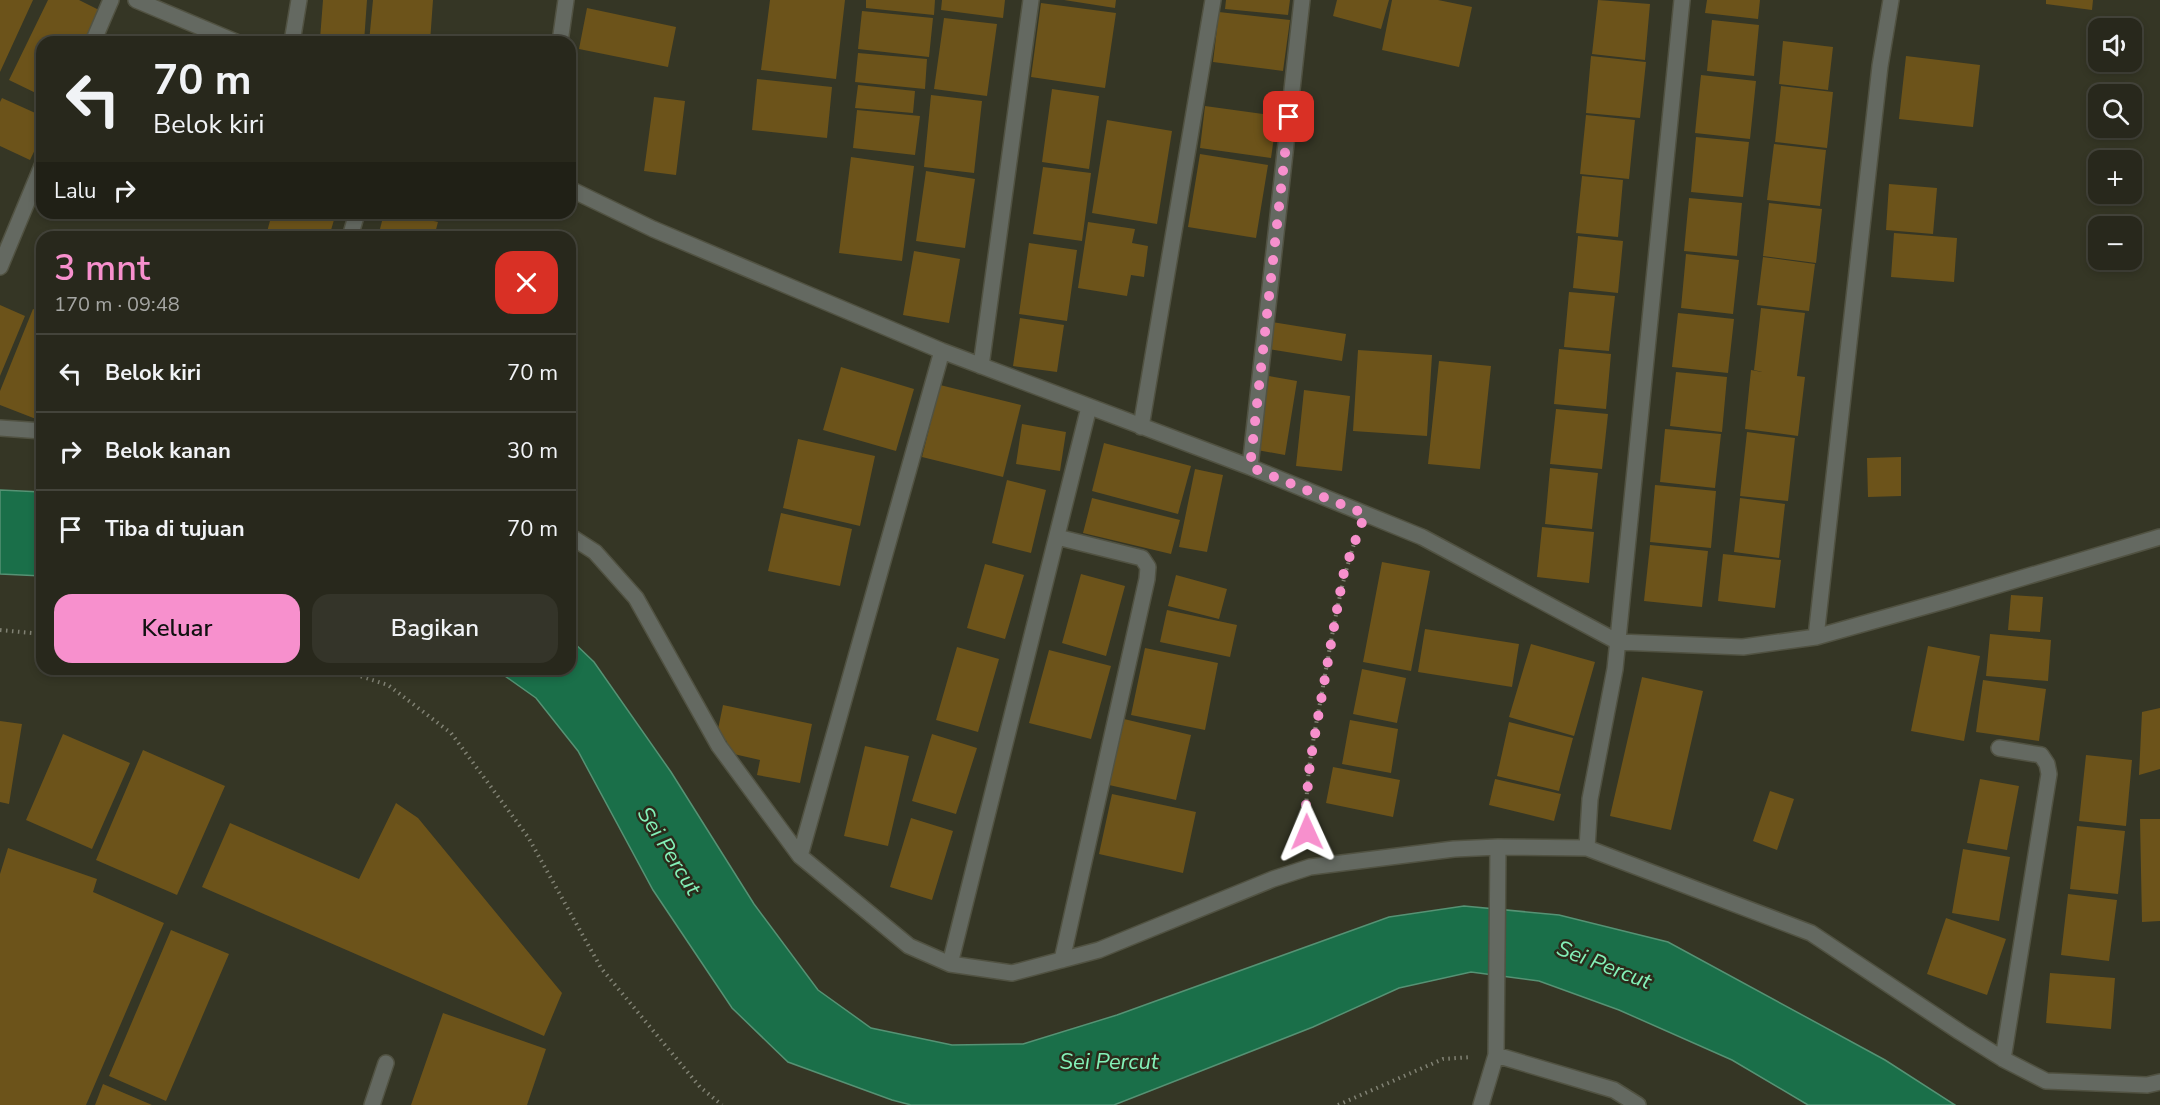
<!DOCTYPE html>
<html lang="id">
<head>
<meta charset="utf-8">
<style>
	body { margin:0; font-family:"Nunito Sans",sans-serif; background:#343429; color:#f1f3f6; height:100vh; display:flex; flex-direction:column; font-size:22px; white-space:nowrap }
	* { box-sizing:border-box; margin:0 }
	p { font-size:20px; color:#a5a6a3 }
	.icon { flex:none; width:33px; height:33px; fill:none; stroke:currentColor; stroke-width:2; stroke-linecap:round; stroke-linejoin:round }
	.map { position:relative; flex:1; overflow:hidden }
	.sheet { position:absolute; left:36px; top:231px; width:540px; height:444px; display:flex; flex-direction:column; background:#28281c; border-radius:18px; box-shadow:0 3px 9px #0003,0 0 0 2px #44443b }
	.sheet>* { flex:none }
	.banner { position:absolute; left:36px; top:36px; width:540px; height:183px; border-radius:18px; box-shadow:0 3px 9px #0003,0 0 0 2px #44443b; background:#28281c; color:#f1f3f6; overflow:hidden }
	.tools { position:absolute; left:2088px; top:18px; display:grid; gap:12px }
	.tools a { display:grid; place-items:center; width:54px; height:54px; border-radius:12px; background:#28281c; box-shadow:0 3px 9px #0003,0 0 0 2px #44443b; font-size:30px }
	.pin { position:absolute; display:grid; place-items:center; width:51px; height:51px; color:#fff; margin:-26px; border-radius:12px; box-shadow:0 3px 9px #0006 }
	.me { position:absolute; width:66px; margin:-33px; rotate:359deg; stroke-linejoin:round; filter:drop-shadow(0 0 4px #0008) }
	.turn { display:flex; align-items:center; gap:21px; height:126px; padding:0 18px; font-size:27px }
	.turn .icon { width:78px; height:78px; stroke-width:2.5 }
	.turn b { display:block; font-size:42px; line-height:51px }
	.then { display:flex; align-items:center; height:57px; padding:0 18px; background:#0003; gap:12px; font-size:22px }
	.round { display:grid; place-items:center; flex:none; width:63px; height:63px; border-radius:18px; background:#343429 }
	.summary { display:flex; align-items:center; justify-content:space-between; height:102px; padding:0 18px }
	h1 { font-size:36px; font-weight:600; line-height:45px; color:#f790cd }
	.primary-button { display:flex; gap:12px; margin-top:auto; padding:12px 18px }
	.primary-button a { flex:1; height:69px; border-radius:18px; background:#f790cd; color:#111; font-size:24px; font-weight:600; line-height:69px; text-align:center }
	.primary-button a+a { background:#343429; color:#f1f3f6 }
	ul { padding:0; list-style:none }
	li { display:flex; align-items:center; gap:18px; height:78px; padding:0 18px; border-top:2px solid #44443b }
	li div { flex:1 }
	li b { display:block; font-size:22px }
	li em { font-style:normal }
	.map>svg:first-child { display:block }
	.water { fill:#1a6f49; stroke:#569274; stroke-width:1.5 }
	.building { fill:#6c531a }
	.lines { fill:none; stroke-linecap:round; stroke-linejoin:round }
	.lane-casing { stroke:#515242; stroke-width:18 }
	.street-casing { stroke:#515242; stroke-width:18 }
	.path { stroke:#818274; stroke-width:4; stroke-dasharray:1.5 4.5; stroke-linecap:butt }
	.lane { stroke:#646961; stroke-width:15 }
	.street { stroke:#646961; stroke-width:15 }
	.route { stroke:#f790cd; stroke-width:10; stroke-dasharray:0 18 }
	.labels { text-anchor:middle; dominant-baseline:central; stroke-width:5; stroke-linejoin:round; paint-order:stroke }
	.water-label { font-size:22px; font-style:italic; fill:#84f1b8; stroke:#2b2b1b }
</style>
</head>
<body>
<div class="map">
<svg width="2160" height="1105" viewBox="0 0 2160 1105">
	<rect width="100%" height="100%" fill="#353625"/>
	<path class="water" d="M0,490L42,492V576L0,574Z
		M570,639L594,662L671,772L754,904L818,990L871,1028L952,1045L1023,1044L1117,1015L1389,917L1464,906L1559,915L1668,942L1885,1060L1955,1105H1808L1732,1060L1619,1010L1539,981L1471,972L1399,988L1313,1027L1114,1105H911L892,1100L788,1062L732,1008L653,890L578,751L536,698L495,669H570Z"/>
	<path class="building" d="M0,0H33L0,72Z
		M48,0H79L99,10L83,42H42V96L9,80Z
		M323,0H367L364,42L320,39Z
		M373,0H433L430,42H369Z
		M770,0H845L836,79L761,70Z
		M866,0H935L934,15L866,8Z
		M942,0H1005L1003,18L941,10Z
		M1064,0H1116L1115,8Z
		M1226,0H1290L1288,15L1225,9Z
		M1337,0H1389L1381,29L1333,16Z
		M1392,0H1438L1472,7L1459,67L1382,50Z
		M1598,0L1650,4L1645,60L1592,54Z
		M1707,0H1760L1758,19L1705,13Z
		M2046,0H2093L2092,10L2046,4Z
		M1041,3L1116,13L1105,88L1031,77Z
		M587,8L676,27L668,67L579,49Z
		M862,11L933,18L929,57L858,49Z
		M1219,12L1290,20L1283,71L1213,62Z
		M944,18L997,24L987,96L934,89Z
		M1712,20L1759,25L1754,76L1707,71Z
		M1783,41L1833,47L1828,90L1779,84Z
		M858,53L927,59L925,89L855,82Z
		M1591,56L1646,62L1640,118L1586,113Z
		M1906,56L1980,65L1973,127L1899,119Z
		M1701,75L1756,81L1750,139L1695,133Z
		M757,79L832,87L827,138L752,130Z
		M858,85L915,91L913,113L855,108Z
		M1781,86L1833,92L1827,148L1775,142Z
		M1052,89L1099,96L1089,169L1042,162Z
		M931,95L982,101L974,173L924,167Z
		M654,97L685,101L676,175L644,171Z
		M2,98L42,116V135L30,160L0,146V102Z
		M1205,106L1277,116L1271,158L1200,148Z
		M857,110L920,116L915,155L853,148Z
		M1586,115L1635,120L1629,179L1580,174Z
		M1107,120L1172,131L1157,224L1092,213Z
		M1696,137L1749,142L1743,197L1691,192Z
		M1774,144L1826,150L1820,206L1767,200Z
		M1200,154L1268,165L1256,238L1188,227Z
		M851,157L914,166L902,261L839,253Z
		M1043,167L1091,173L1082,241L1033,234Z
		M926,171L975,179L965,248L916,241Z
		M1582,176L1623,180L1618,237L1576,233Z
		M1889,184L1937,188L1933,234L1886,230Z
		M1689,198L1742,203L1737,256L1684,251Z
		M1769,203L1822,209L1816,263L1763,256Z
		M272,213H336L329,237H285L267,232Z
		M384,213H400L438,222L434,237H378Z
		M421,213H440L438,218Z
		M1088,222L1135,229L1132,243L1148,246L1144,277L1131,275L1127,296L1078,288Z
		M1894,233L1957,238L1954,282L1891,277Z
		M1578,236L1623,241L1618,293L1573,288Z
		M1029,243L1077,250L1067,321L1019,314Z
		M914,251L960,259L949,323L903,315Z
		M1686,254L1739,260L1733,314L1681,308Z
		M1763,257L1815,264L1809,311L1757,305Z
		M1569,292L1615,296L1609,351L1564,347Z
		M0,305L25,316L0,376Z
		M1761,308L1805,313L1797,376L1805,377L1798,436L1745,429L1751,370L1762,372L1754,370Z
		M33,309L42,312V404L36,419L0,405V391Z
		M1678,313L1734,319L1728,373L1672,367Z
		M1020,318L1064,325L1057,372L1013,366Z
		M1272,322L1346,334L1342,361L1268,349Z
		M1559,349L1611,354L1606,409L1554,404Z
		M1358,350L1432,355L1427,436L1353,431Z
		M1439,361L1491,366L1480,469L1428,464Z
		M841,367L914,389L896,451L823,430Z
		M1676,372L1727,377L1722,432L1670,426Z
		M1269,376L1297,381L1285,455L1257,450Z
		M940,385L1021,405L1003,477L922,457Z
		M1304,390L1350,396L1342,471L1296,466Z
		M1556,409L1608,414L1602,469L1550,464Z
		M1022,424L1066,432L1060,471L1016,464Z
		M1665,429L1721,434L1715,488L1660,482Z
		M1747,432L1795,438L1788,501L1740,496Z
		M798,439L875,456L860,526L783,508Z
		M1104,443L1191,466L1178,514L1092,491Z
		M1901,457V496L1868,497L1867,458Z
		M1550,468L1598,473L1592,529L1545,524Z
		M1195,469L1223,475L1207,552L1179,547Z
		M1007,480L1046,490L1031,553L992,543Z
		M1655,485L1716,491L1711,548L1650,542Z
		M1092,498L1180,520L1171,554L1083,533Z
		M1740,498L1785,504L1779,558L1734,552Z
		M781,513L852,529L840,586L768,571Z
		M1542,527L1594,532L1589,583L1537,577Z
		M1650,545L1708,551L1702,607L1644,601Z
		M1723,554L1781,560L1775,608L1718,601Z
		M1382,562L1430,571L1411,671L1363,662Z
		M985,564L1024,575L1005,639L967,628Z
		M1081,574L1125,586L1106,656L1062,643Z
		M1176,575L1227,589L1219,619L1168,606Z
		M2011,595L2043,597L2040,632L2008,630Z
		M1167,610L1237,625L1230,657L1160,642Z
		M1425,629L1519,644L1512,687L1418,672Z
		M1990,634L2051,640L2048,681L1986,676Z
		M1531,644L1595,662L1574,736L1509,717Z
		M1928,646L1980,656L1964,741L1911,731Z
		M957,647L999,659L978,732L936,720Z
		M1145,648L1218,663L1205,730L1131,715Z
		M1049,650L1111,666L1091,739L1029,723Z
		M1362,669L1406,678L1397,723L1353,714Z
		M1642,677L1703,691L1671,830L1610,816Z
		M1983,680L2046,689L2039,741L1976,732Z
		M723,705L812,724L800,783L757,775L760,760L725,752L727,741L716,739Z
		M2160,708V769L2139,775L2142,712Z
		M1124,719L1191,735L1176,800L1109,785Z
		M1350,720L1398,729L1391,773L1342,764Z
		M0,721L22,724L9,804L0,802Z
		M1509,722L1573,738L1559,791L1497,776Z
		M63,734L130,763L92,849L26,820Z
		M932,734L977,748L956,814L912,801Z
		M865,746L909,756L888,846L844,836Z
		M143,750L225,786L177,895L96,860Z
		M2086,755L2132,760L2126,826L2079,821Z
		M1333,767L1400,780L1393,817L1326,803Z
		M1495,779L1561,794L1554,821L1489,805Z
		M1980,779L2019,786L2007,850L1967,843Z
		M1770,791L1794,799L1777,850L1753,841Z
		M1112,794L1196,812L1183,873L1099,854Z
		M396,803L418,818L562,993L544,1036L202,887L230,823L359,879Z
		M911,818L953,831L932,900L890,887Z
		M2140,819H2160V921L2142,922Z
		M2077,826L2125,831L2118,894L2070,889Z
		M8,848L97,879L93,892L164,923L86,1105H0V874Z
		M1963,849L2010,857L1999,921L1952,913Z
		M2068,894L2117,900L2109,961L2061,955Z
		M1946,918L2006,939L1987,995L1927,974Z
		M171,930L229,954L166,1101L109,1076Z
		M2050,973L2115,978L2111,1029L2046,1023Z
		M443,1013L546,1049L527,1105H411Z
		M103,1084L152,1105H95Z"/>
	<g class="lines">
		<defs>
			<path id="lane" d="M372,1105L386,1063"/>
			<path id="street" d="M136,0L236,42
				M93,42L111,0
				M292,42L299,0
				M560,42L566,0
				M570,189L653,229L942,351L1250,467L1422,537L1618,642L1743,647L1816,637L1948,600L2160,537
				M350,237L357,213
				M0,267L42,166
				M981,366L1031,0
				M1141,427L1213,0
				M0,428L42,431
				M1250,467L1302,0
				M570,536L595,552L636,598L719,746L800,856L909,946L950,964L1012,973L1099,950L1273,879L1310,867L1454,849L1498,847L1587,848L1811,933L1960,1032L2003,1059L2046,1081L2147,1085L2160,1082
				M1057,537L1142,558L1148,567L1147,579L1062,960
				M1816,637L1880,66L1891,0
				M1999,748L2041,755L2047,764L2049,774L2003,1059
				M1587,848L1590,799L1615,669L1682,0
				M800,856L942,351
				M950,964L1089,407
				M1496,1055L1614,1090L1638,1105
				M1481,1105L1496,1055L1498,847"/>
		</defs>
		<use href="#lane" class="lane-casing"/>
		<use href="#street" class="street-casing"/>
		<path class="path" d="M0,630L42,634
			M338,669L388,685L451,733L528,837L601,968L700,1087L722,1105
			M1308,842C1302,791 1313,742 1322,692C1332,637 1339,587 1357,535
			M1338,1105L1443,1059L1472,1057"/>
		<use href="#lane" class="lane"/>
		<use href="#street" class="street"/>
	</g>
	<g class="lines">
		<path class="route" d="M1289,117L1250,467L1365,514L1344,572L1338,604L1310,763L1305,815L1307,832"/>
	</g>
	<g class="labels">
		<g class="water-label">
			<text transform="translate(669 851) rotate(58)">Sei Percut</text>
			<text transform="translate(1604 965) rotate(21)">Sei Percut</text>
			<text x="1109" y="1062">Sei Percut</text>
		</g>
	</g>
</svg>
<div class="tools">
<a><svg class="icon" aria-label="sound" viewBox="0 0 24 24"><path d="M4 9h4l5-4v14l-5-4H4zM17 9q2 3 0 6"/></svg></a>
<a><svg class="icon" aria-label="search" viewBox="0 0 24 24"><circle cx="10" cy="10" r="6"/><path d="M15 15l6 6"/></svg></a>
<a>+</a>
<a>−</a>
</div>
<div class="pin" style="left:1289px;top:117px;background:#d93025"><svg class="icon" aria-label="arrive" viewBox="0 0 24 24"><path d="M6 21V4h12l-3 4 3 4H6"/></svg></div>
<svg class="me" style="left:1307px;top:832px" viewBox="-20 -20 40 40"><path d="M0-17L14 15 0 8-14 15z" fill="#f790cd" stroke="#fff" stroke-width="4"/></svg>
<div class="banner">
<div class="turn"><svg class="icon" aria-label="left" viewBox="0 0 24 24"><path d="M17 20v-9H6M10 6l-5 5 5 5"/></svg><div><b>70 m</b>Belok kiri</div></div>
<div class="then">Lalu<svg class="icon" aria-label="right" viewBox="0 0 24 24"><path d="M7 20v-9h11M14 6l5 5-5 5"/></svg></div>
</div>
<section class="sheet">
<div class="summary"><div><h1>3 mnt</h1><p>170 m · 09:48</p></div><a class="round" style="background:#d93025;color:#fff"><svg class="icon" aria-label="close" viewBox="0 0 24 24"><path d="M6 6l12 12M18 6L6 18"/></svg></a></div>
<ul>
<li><svg class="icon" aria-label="left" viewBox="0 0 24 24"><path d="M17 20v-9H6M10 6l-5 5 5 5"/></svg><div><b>Belok kiri</b></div><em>70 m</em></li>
<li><svg class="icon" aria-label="right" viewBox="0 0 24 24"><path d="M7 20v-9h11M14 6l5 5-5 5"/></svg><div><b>Belok kanan</b></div><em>30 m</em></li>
<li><svg class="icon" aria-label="arrive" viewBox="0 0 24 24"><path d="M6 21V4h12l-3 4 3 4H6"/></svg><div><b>Tiba di tujuan</b></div><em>70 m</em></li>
</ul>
<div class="primary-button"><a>Keluar</a><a>Bagikan</a></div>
</section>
</div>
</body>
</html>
